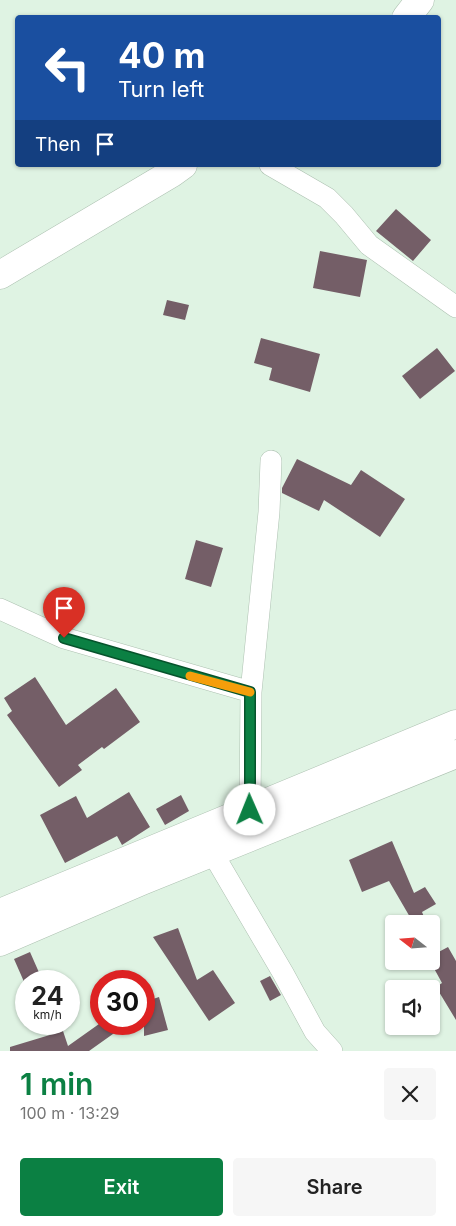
<!DOCTYPE html>
<html lang="en">
<head>
<meta charset="utf-8">
<style>
	body { margin:0; font-family:Inter,sans-serif; background:#f6f6f6; color:#222; height:100vh; display:flex; flex-direction:column; font-size:19px; white-space:nowrap }
	* { box-sizing:border-box; margin:0 }
	p { font-size:16px; color:#767676 }
	.icon { flex:none; width:28px; height:28px; fill:none; stroke:currentColor; stroke-width:2; stroke-linecap:round; stroke-linejoin:round }
	.map { position:relative; height:1051px; overflow:hidden }
	.panel { display:flex; flex-direction:column; background:#fff; flex:1 }
	.panel>* { flex:none }
	.guide { position:absolute; left:15px; top:15px; width:426px; height:152px; border-radius:5px; box-shadow:0 1px 4px #0004; background:#1a4fa0; color:#fff; overflow:hidden }
	.needle { width:32px; rotate:287deg }
	.controls { position:absolute; left:385px; top:915px; display:grid; gap:10px }
	.controls a { display:grid; place-items:center; width:55px; height:55px; border-radius:5px; background:#fff; box-shadow:0 1px 4px #0004; font-size:25px }
	.speed { position:absolute; left:15px; top:970px; display:flex; gap:10px; font-size:25px; font-weight:700; text-align:center }
	.speed>* { display:grid; place-content:center; width:65px; height:65px; border-radius:50%; background:#fff; box-shadow:0 1px 4px #0004; line-height:1 }
	.speed small { font-size:12px; font-weight:400 }
	.speed .limit { border:8px solid #d22; background:#fff; color:#111 }
	.pin { position:absolute; display:grid; place-items:center; width:42px; height:42px; color:#fff; margin:-51px -21px; border-radius:50% 50% 50% 0; rotate:-45deg; box-shadow:0 0 5px #0007 }
	.pin .icon { rotate:45deg }
	.me { position:absolute; width:55px; margin:-28px; rotate:359deg; stroke-linejoin:round; filter:drop-shadow(0 0 4px #0008) }
	.turn { display:flex; align-items:center; gap:18px; height:105px; padding:0 20px; font-size:22px }
	.turn .icon { width:65px; height:65px; stroke-width:2.5 }
	.turn b { display:block; font-size:35px; line-height:42px }
	.then { display:flex; align-items:center; height:48px; padding:0 20px; background:#0003; gap:10px; font-size:19px }
	.round { display:grid; place-items:center; flex:none; width:52px; height:52px; border-radius:5px; background:#f6f6f6 }
	.overview { display:flex; align-items:center; justify-content:space-between; height:85px; padding:0 20px }
	h1 { font-size:30px; font-weight:600; line-height:38px; color:#0b8043 }
	.cta { display:flex; gap:10px; margin-top:auto; padding:10px 20px }
	.cta a { flex:1; height:58px; border-radius:5px; background:#0b8043; color:#fff; font-size:20px; font-weight:600; line-height:58px; text-align:center }
	.cta a+a { background:#f6f6f6; color:#222 }
	.map>svg:first-child { display:block }
	.building { fill:#745e67 }
	.lines { fill:none; stroke-linecap:round; stroke-linejoin:round }
	.street-casing { stroke:#adc1b1; stroke-width:22 }
	.secondary-casing { stroke:#adc1b1; stroke-width:29 }
	.primary-casing { stroke:#adc1b1; stroke-width:29 }
	.street { stroke:#fff; stroke-width:21 }
	.secondary { stroke:#fff; stroke-width:28 }
	.primary { stroke:#fff; stroke-width:28 }
	.route-casing { stroke:#07532c; stroke-width:12 }
	.route { stroke:#0b8043; stroke-width:9 }
	.slow { stroke:#f59e0b; stroke-width:9 }
</style>
</head>
<body>
<div class="map">
<svg width="456" height="1051" viewBox="0 0 456 1051">
	<rect width="100%" height="100%" fill="#dff3e3"/>
	<path class="building" d="M396,209L431,240L413,261L376,231Z
		M320,251L367,260L360,297L313,288Z
		M167,300L189,305L185,320L163,315Z
		M261,338L320,354L310,392L269,380L272,368L254,363Z
		M437,348L455,371L420,399L402,376Z
		M297,459L351,485L361,470L405,499L380,537L324,500L319,511L282,493V488Z
		M196,540L223,548L211,587L185,579Z
		M35,677L66,725L116,688L140,722L104,749L102,747L78,765L82,770L59,787L7,715L12,711L4,698Z
		M129,792L150,827L122,845L117,836L65,863L40,815L76,796L87,818Z
		M181,795L189,811L165,825L156,809Z
		M392,841L414,893L425,887L436,904L422,912L427,924H414L389,881L362,892L349,860Z
		M178,928L197,980L213,970L235,1003L209,1021L153,937Z
		M448,947L456,961V1020L436,987L442,983L430,961L431,956Z
		M30,952L41,977L32,981H26L25,984L14,959Z
		M270,976L281,995L270,1001L260,981Z
		M159,997L168,1030L144,1036V1002Z
		M99,1024H127L89,1051H10V1047L63,1031L68,1046Z"/>
	<g class="lines">
		<defs>
			<path id="street" d="M270,165L327,198L344,215L369,245L456,307
				M0,609L64,638L251,692
				M250,810L251,692L269,512L271,461
				M212,852L283,973L315,1032L332,1051"/>
			<path id="secondary" d="M406,18L420,0
				M0,275L172,173L183,165"/>
			<path id="primary" d="M0,913L456,724
				M0,942L142,881L456,754"/>
		</defs>
		<use href="#street" class="street-casing"/>
		<use href="#secondary" class="secondary-casing"/>
		<use href="#primary" class="primary-casing"/>
		<use href="#street" class="street"/>
		<use href="#secondary" class="secondary"/>
		<use href="#primary" class="primary"/>
	</g>
	<g class="lines">
		<defs>
			<path id="route" d="M64,638L250,692V810"/>
		</defs>
		<use href="#route" class="route-casing"/>
		<use href="#route" class="route"/>
		<path class="slow" d="M190,676L250,692"/>
	</g>
</svg>
<div class="controls">
<a><svg class="needle" viewBox="-14 -14 28 28"><path d="M0-13l5 13h-10z" fill="#e53935"/><path d="M0 13l5-13h-10z" fill="#767676"/></svg></a>
<a><svg class="icon" aria-label="sound" viewBox="0 0 24 24"><path d="M4 9h4l5-4v14l-5-4H4zM17 9q2 3 0 6"/></svg></a>
</div>
<div class="speed"><div>24<small>km/h</small></div><div class="limit">30</div></div>
<div class="pin" style="left:64px;top:638px;background:#d93025"><svg class="icon" aria-label="arrive" viewBox="0 0 24 24"><path d="M6 21V4h12l-3 4 3 4H6"/></svg></div>
<svg class="me" style="left:250px;top:810px" viewBox="-20 -20 40 40"><circle r="19" fill="#fff"/><path d="M0-13L10 11 0 6-10 11z" fill="#0b8043"/></svg>
<div class="guide">
<div class="turn"><svg class="icon" aria-label="left" viewBox="0 0 24 24"><path d="M17 20v-9H6M10 6l-5 5 5 5"/></svg><div><b>40 m</b>Turn left</div></div>
<div class="then">Then<svg class="icon" aria-label="arrive" viewBox="0 0 24 24"><path d="M6 21V4h12l-3 4 3 4H6"/></svg></div>
</div>
</div>
<section class="panel">
<div class="overview"><div><h1>1 min</h1><p>100 m · 13:29</p></div><a class="round"><svg class="icon" aria-label="close" viewBox="0 0 24 24"><path d="M6 6l12 12M18 6L6 18"/></svg></a></div>
<div class="cta"><a>Exit</a><a>Share</a></div>
</section>
</body>
</html>
